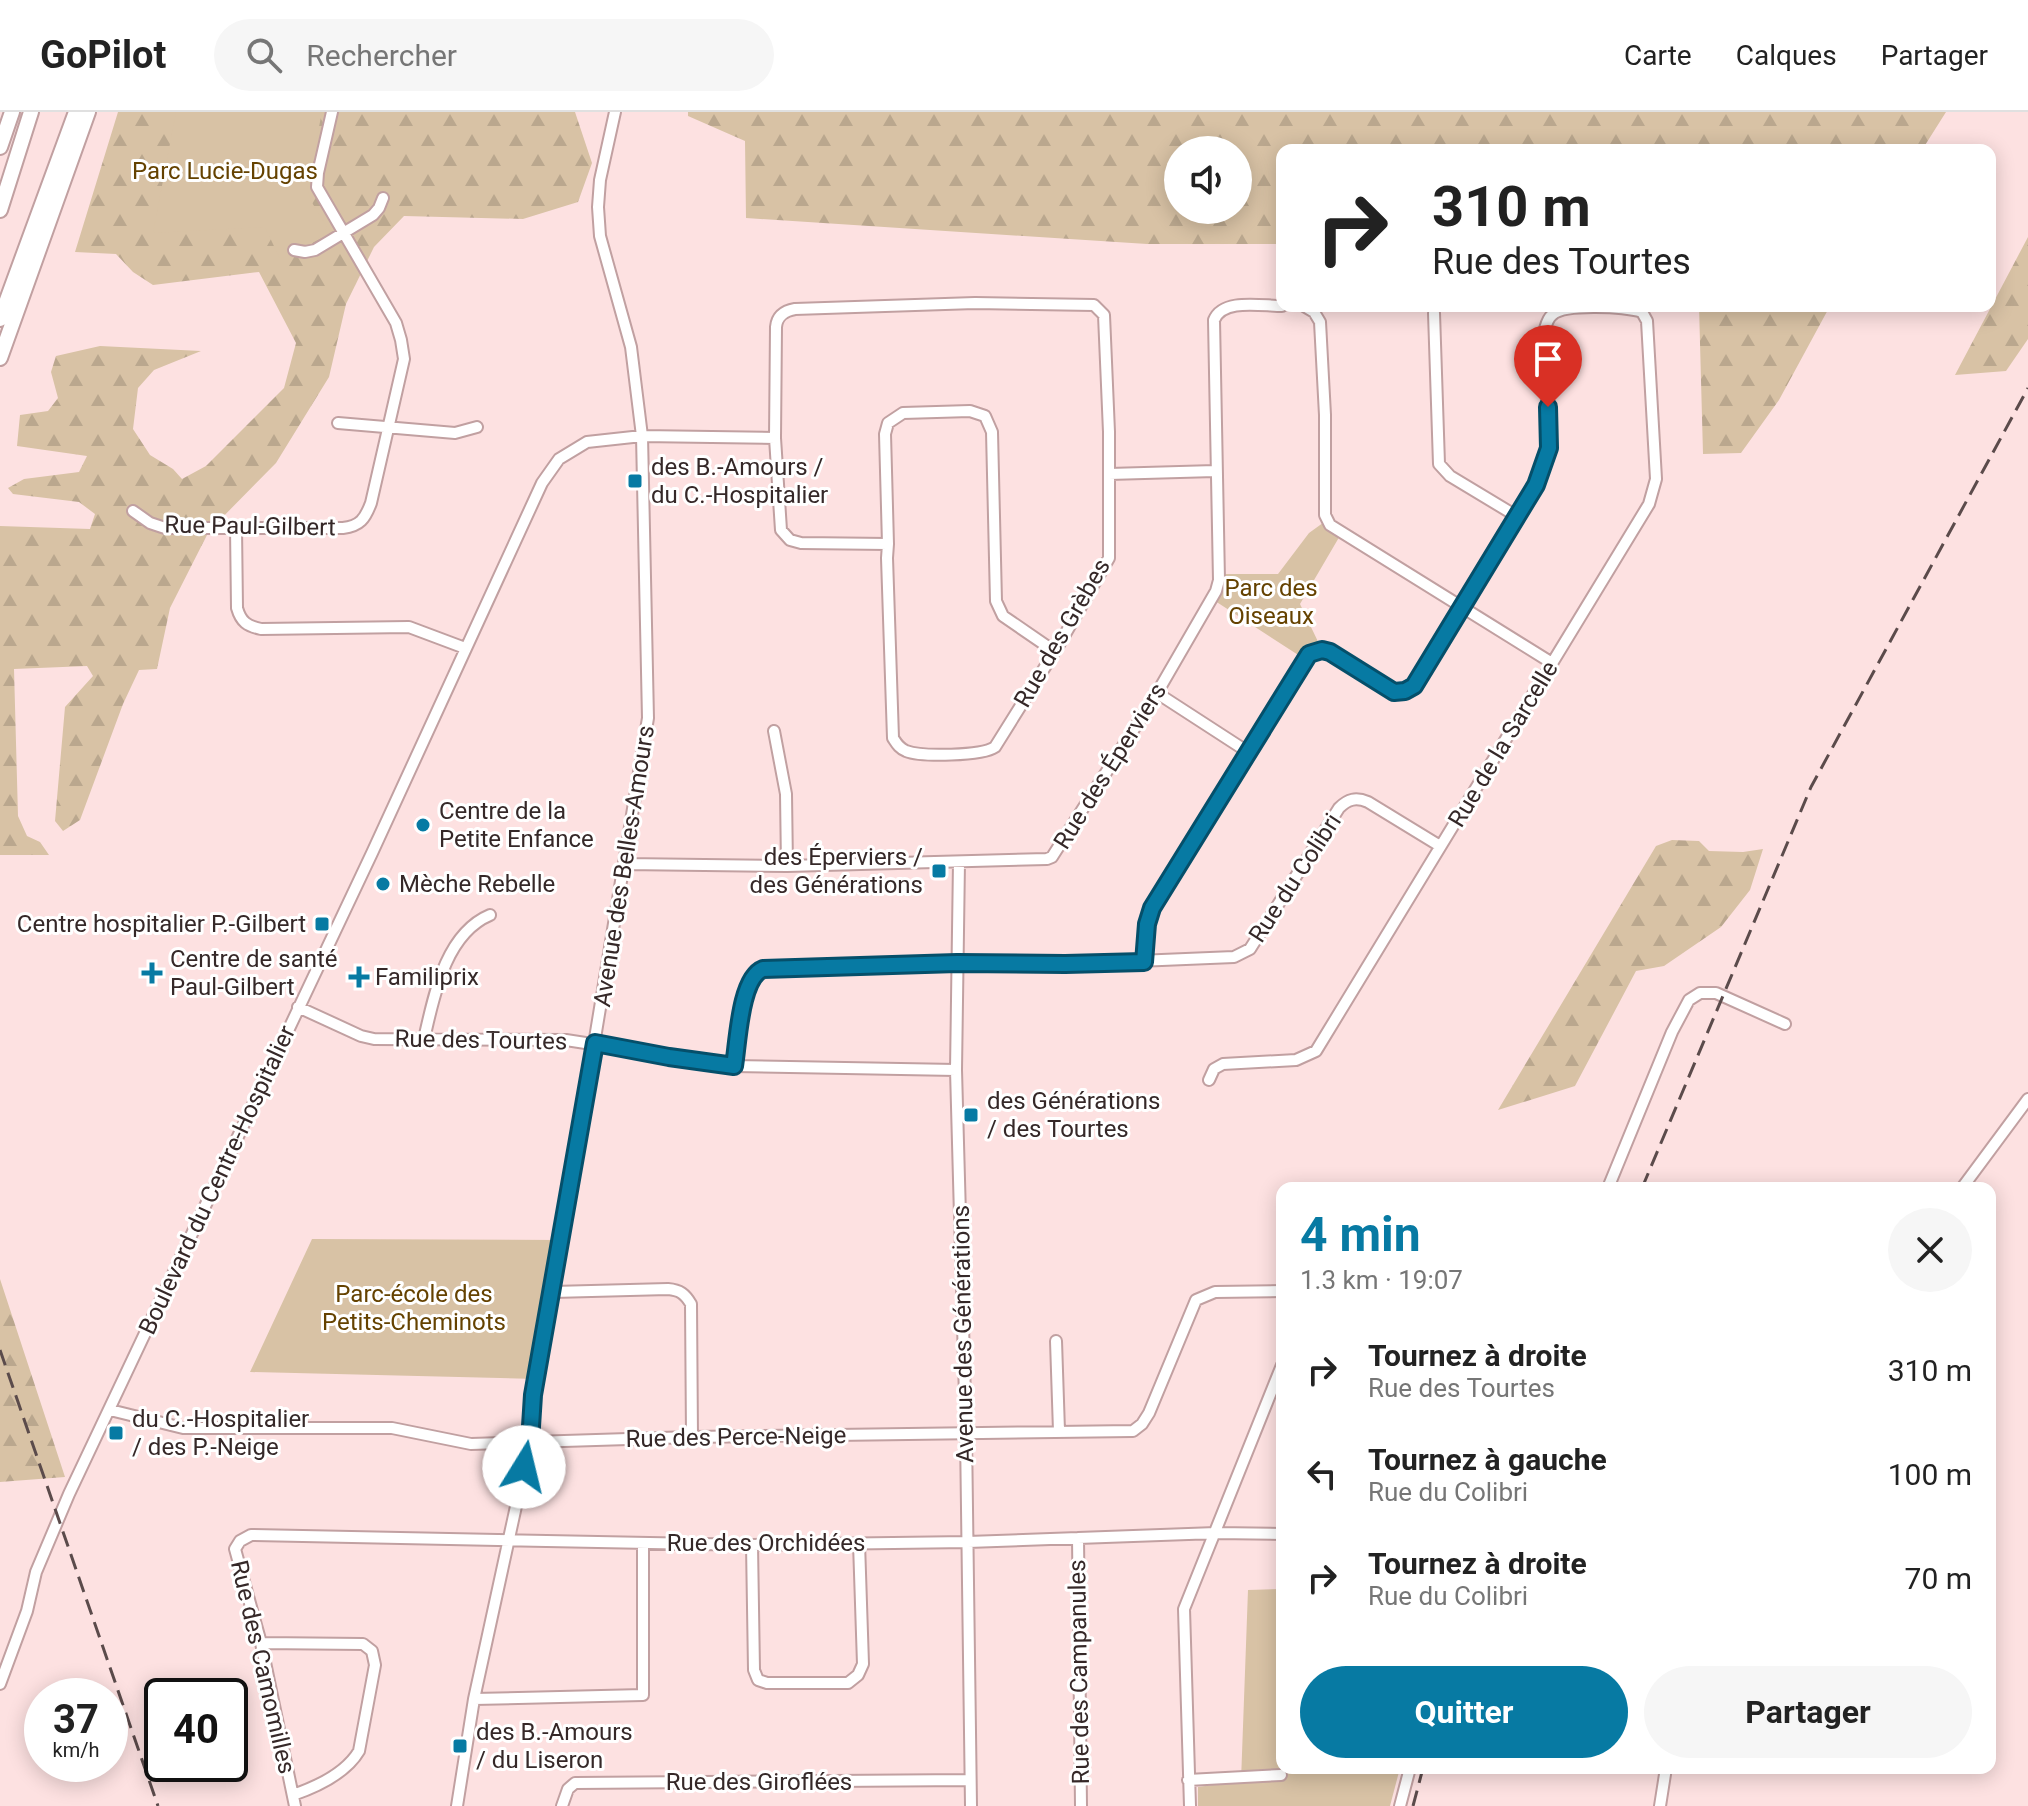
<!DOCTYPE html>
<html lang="fr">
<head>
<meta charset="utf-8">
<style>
	body { margin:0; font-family:Roboto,sans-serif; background:#f6f6f6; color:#222; height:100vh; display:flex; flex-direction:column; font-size:30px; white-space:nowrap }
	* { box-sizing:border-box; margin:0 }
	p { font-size:26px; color:#767676 }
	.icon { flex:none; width:44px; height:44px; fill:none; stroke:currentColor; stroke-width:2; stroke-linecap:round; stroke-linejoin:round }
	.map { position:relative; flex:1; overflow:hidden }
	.details { position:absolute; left:1276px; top:1070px; width:720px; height:592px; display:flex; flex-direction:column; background:#fff; border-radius:16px; box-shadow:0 4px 20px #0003 }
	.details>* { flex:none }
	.top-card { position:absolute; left:1276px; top:32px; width:720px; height:168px; border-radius:16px; box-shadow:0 4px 20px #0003; background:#fff; color:#222; overflow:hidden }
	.fabs { position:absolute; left:1164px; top:24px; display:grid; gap:16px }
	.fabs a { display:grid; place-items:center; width:88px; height:88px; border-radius:50%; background:#fff; box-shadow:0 4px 20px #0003; font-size:40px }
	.speed { position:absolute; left:24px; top:1566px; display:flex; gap:16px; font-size:40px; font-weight:700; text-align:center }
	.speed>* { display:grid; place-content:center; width:104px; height:104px; border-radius:50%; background:#fff; box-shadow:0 4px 20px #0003; line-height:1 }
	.speed small { font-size:20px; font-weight:400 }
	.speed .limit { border:4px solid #111; border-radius:12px; background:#fff; color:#111 }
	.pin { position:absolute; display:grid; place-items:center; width:68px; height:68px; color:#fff; margin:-82px -34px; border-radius:50% 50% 50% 0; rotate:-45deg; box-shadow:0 0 8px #0007 }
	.pin .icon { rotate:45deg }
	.me { position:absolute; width:88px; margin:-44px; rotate:9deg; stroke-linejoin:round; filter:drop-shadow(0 0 6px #0008) }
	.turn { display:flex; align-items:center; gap:28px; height:168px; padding:0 24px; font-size:36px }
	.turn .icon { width:104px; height:104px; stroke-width:2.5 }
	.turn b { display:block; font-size:56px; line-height:68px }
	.round { display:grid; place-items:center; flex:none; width:84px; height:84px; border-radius:42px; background:#f6f6f6 }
	.head { display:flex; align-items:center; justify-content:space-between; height:136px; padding:0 24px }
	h1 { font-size:48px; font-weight:700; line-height:60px; color:#077aa3 }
	.button { display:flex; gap:16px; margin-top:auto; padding:16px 24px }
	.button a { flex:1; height:92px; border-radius:48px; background:#077aa3; color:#fff; font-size:32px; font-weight:700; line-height:92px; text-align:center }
	.button a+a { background:#f6f6f6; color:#222 }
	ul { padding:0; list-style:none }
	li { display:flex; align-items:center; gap:24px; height:104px; padding:0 24px }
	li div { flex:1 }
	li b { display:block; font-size:30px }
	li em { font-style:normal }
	header { display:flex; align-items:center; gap:48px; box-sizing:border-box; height:112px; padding:0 40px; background:#fff; border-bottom:2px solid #e0e0e0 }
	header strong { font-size:38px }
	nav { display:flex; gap:44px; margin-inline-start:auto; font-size:28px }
	.search { width:560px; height:72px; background:#f6f6f6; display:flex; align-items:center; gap:20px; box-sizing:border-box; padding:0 28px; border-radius:44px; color:#767676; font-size:30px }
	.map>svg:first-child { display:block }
	.forest { fill:url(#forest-firs); fill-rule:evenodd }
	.green { fill:#d8c2a5 }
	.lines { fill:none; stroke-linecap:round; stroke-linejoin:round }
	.minor-casing { stroke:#c1a0a1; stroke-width:14 }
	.highway-casing { stroke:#c1a0a1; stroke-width:18 }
	.minor { stroke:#fff; stroke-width:10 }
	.highway { stroke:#fff; stroke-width:14 }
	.rail { stroke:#5b4b4b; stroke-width:3; stroke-dasharray:16 8; stroke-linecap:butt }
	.route-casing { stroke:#054f6a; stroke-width:20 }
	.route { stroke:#077aa3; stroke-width:14 }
	.poi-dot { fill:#077aa3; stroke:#fff; stroke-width:3 }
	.labels { text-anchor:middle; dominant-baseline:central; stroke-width:6; stroke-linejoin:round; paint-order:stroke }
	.park-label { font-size:24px; fill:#654200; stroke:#fff }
	.poi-label { font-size:24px; fill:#352828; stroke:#fff; text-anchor:start }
	.street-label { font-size:24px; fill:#352828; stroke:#fff }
</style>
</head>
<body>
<header>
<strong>GoPilot</strong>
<div class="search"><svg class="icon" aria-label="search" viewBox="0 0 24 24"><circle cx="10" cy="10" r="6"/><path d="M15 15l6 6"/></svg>Rechercher</div>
<nav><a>Carte</a><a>Calques</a><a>Partager</a></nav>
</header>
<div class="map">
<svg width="2028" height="1694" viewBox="0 0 2028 1694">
	<defs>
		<pattern id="forest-firs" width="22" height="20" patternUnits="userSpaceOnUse" patternTransform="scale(2)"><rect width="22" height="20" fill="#d8c2a5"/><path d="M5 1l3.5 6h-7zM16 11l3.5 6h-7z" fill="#baa78e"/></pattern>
	</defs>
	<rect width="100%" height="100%" fill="#fde1e1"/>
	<path class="forest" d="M118,0H575L592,51L578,90L523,107L404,104L374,135L346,192L329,265L276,351L209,419L170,496L157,557L139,558L123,592L80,708L63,719L55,709L65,595L93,564L87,554L14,557L18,704L27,724L40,730L49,743H0V414L90,417L95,402L79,390L13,382L8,376L24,367L79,360L87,344L17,334L20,303L48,299L58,286L51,260L56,244L100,234L201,239L154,258L138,276L133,317L150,343L173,357L182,367L206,354L284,276L296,231L259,160L153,173L133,160L116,142L75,140Z
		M688,0H1946L1922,38H1282V132H1147L746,106L745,29L688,4ZM1178,38H1238V98H1178Z
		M2028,125V227L2006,259L1955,263Z
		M1699,194H1830L1779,288L1741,341L1703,342Z
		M1672,728L1699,729L1709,739L1743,740L1763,737L1750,778L1721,815L1664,854L1636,859L1575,974L1498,998L1656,734Z
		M0,1167L65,1365L0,1370Z"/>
	<path class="green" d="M176,0H322L307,75L311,89L327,115L322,126L280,147L265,115L153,121Z
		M1327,408L1341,422L1300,492L1322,538L1306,548L1212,487L1218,462H1278L1309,421Z
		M312,1127L561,1128L536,1267L250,1260Z
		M1282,1477V1656H1400L1390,1694H1198V1675L1241,1669L1248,1478Z"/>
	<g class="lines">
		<defs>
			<path id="minor" d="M294,138L305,140L315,138L373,103L379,96L383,86
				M1304,194L1314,200L1320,210L1325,303V403L1330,413L1552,551
				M1434,201L1439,352L1450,364L1518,405
				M338,311L455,321L477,315
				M1109,362L1215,359
				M133,399L150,411L165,416H343C360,414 365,407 371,391L404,247L401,228L396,211L317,75L318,61L332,0
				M236,416L237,496C241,510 247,514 261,517L409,515L465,536
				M888,432L801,431L790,428L781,418L775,326L776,215C777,204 784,199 795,197L975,191L1094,193L1104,203L1109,320V446L1060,531L995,635C982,644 921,645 906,639C899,636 897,632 893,626L887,446L888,432L885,322L888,311L903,301L970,299L985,304L992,320L996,489L1003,504L1054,539
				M1157,581L1248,640
				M774,619L786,682L787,754
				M959,750L956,958L966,1322L971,1694
				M625,752L787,754L1047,747L1052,745L1157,581L1216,479L1219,468L1214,208C1223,186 1261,194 1282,194
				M1144,850L1147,812L1152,796L1309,542L1322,538L1330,540L1394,580L1405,579L1414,574L1516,409L1539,365L1549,336L1544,220C1546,214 1547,207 1552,203C1565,191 1625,195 1642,200L1647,209L1656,367L1649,392L1316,939L1296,948L1223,952L1214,957L1209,968
				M298,895L361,924L374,927L566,928L734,954L956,958
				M424,927C434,884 445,822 490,803
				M734,954C738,931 740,866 763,857L957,851L1065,852L1234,845L1250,837L1339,696C1348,687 1356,685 1368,690L1440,734
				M1608,1076L1672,920L1689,888L1700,881H1716L1785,912
				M1962,1076L2028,987
				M553,1180L668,1177C680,1178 685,1182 691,1192L692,1325
				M1056,1229L1059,1319
				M110,1298L183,1316H392L471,1332L692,1325L1133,1319L1142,1312L1149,1301L1196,1188L1215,1180L1282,1179
				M1078,1426L1081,1694
				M752,1433L754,1558L758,1568L767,1571H848L858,1563L863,1552L859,1431
				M261,1531L363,1532L372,1539L375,1553L359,1639C346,1661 316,1675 293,1683
				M0,1572L27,1499L36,1460L69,1382L372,741L542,371L559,347L587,330L642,324L775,326
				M474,1587L643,1583V1431
				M1188,1668L1281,1663
				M295,1694L261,1531L235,1437L240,1429L251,1423L752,1433L968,1430L1216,1421L1282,1422
				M457,1694L474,1587L530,1330L533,1283L553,1180L648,606L642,324L631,235L600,124L598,95L600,68L615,0
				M562,1694L568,1677L575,1671L970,1668
				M1190,1694L1184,1497L1282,1253
				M1400,1694L1410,1656
				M1660,1694L1666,1656"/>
			<path id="highway" d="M0,35L12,0
				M0,98L31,0
				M0,207L76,0
				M0,246L88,0"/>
		</defs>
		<use href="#minor" class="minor-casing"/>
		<use href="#highway" class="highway-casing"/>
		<use href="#minor" class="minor"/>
		<use href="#highway" class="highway"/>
		<path class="rail" d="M1642,1076L1811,675L2028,276
			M0,1238L158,1694
			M1413,1694L1423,1656"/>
	</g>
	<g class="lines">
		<defs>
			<path id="route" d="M524,1355L530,1330L533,1283L595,931L669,945L734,954C738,930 740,866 763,857L957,851L1065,852L1144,850L1147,812L1152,796L1309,542L1322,538L1330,540L1394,580L1405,579L1414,574L1536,373L1549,336L1548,295"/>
		</defs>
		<use href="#route" class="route-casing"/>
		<use href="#route" class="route"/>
	</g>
	<g class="poi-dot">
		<rect x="627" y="361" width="16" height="16" rx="4"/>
		<circle cx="423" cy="713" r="8"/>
		<rect x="931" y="751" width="16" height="16" rx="4"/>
		<circle cx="383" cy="772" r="8"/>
		<rect x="314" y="804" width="16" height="16" rx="4"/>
		<path d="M148 849h8v8h8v8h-8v8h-8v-8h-8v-8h8z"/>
		<path d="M355 853h8v8h8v8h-8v8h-8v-8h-8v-8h8z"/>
		<rect x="963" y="995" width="16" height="16" rx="4"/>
		<rect x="108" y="1313" width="16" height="16" rx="4"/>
		<rect x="452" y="1626" width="16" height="16" rx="4"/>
	</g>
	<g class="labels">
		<g class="park-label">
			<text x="225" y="59">Parc Lucie-Dugas</text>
			<text x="1271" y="476">Parc des<tspan x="1271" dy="28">Oiseaux</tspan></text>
			<text x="414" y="1182">Parc-école des<tspan x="414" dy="28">Petits-Cheminots</tspan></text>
		</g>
		<g class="poi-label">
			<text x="651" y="355">des B.-Amours /<tspan x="651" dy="28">du C.-Hospitalier</tspan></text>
			<text x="439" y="699">Centre de la<tspan x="439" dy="28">Petite Enfance</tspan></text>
			<text x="923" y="745" text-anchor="end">des Éperviers /<tspan x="923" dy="28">des Générations</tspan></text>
			<text x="399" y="772">Mèche Rebelle</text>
			<text x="306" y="812" text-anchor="end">Centre hospitalier P.-Gilbert</text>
			<text x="170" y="847">Centre de santé<tspan x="170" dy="28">Paul-Gilbert</tspan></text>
			<text x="375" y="865">Familiprix</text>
			<text x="987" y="989">des Générations<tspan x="987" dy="28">/ des Tourtes</tspan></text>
			<text x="132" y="1307">du C.-Hospitalier<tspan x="132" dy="28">/ des P.-Neige</tspan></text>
			<text x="476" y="1620">des B.-Amours<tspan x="476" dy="28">/ du Liseron</tspan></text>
		</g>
		<g class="street-label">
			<text transform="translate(250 414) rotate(1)">Rue Paul-Gilbert</text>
			<text transform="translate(1062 521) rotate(-60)">Rue des Grèbes</text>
			<text transform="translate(1503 632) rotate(-59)">Rue de la Sarcelle</text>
			<text transform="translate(1110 654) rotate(-58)">Rue des Éperviers</text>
			<text transform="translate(624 754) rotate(-81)">Avenue des Belles-Amours</text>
			<text transform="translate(1295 766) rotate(-57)">Rue du Colibri</text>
			<text transform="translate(481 928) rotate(1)">Rue des Tourtes</text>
			<text transform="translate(217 1068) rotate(-65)">Boulevard du Centre-Hospitalier</text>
			<text transform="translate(963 1222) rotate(-91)">Avenue des Générations</text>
			<text transform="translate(736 1325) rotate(-1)">Rue des Perce-Neige</text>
			<text x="766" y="1431">Rue des Orchidées</text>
			<text transform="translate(263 1555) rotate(77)">Rue des Camomilles</text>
			<text transform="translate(1079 1560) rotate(-91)">Rue des Campanules</text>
			<text x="759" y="1670">Rue des Giroflées</text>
		</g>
	</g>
</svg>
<div class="fabs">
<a><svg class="icon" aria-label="sound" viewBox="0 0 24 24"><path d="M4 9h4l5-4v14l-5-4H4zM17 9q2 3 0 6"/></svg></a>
</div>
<div class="speed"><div>37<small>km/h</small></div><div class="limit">40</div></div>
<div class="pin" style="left:1548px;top:295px;background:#d93025"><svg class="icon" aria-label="arrive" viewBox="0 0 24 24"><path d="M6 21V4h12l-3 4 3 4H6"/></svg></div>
<svg class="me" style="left:524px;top:1355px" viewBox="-20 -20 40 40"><circle r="19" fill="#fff"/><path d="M0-13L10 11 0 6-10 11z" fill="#077aa3"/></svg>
<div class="top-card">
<div class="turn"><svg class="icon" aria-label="right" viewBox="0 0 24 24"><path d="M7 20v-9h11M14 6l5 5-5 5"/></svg><div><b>310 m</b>Rue des Tourtes</div></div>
</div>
<section class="details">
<div class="head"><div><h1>4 min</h1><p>1.3 km · 19:07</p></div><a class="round"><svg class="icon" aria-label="close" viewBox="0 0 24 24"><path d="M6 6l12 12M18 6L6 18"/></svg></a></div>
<ul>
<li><svg class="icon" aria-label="right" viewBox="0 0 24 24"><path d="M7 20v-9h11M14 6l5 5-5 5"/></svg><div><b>Tournez à droite</b><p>Rue des Tourtes</p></div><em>310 m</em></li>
<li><svg class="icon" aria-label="left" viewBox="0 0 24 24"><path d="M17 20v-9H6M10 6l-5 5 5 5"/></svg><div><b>Tournez à gauche</b><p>Rue du Colibri</p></div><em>100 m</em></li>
<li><svg class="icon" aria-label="right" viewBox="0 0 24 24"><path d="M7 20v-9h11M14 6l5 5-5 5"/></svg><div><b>Tournez à droite</b><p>Rue du Colibri</p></div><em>70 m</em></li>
</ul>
<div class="button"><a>Quitter</a><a>Partager</a></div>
</section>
</div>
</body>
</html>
